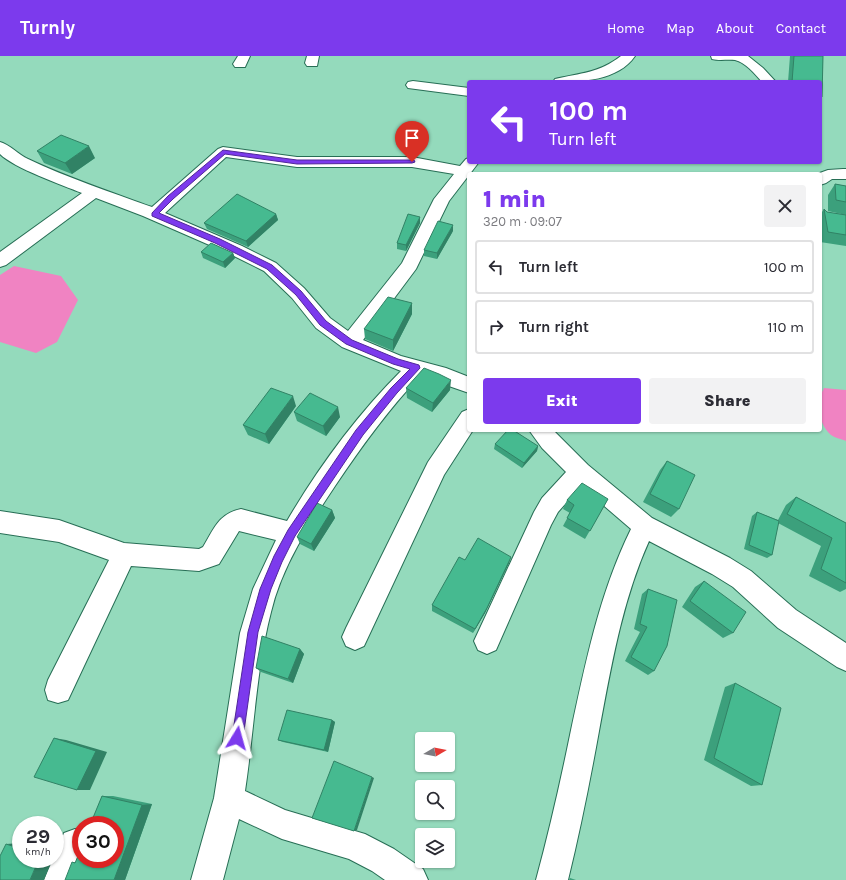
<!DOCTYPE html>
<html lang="en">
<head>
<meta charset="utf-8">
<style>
	body { margin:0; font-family:Karla,sans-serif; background:#f2f2f3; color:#2b2b33; height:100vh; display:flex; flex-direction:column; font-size:15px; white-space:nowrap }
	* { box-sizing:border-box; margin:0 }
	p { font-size:13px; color:#7c7c81 }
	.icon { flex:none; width:22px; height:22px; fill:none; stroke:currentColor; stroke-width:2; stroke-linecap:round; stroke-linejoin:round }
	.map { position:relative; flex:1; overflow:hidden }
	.side { position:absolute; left:467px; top:116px; width:355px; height:260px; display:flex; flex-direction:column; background:#fff; border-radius:4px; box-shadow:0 1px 3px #0004 }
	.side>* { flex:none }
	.banner { position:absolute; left:467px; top:24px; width:355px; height:84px; border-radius:4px; box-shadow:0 1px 3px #0004; background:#7c3aed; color:#fff; overflow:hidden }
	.needle { width:26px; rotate:80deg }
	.controls { position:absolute; left:415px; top:676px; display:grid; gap:8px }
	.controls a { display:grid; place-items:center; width:40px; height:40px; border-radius:4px; background:#fff; box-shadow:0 1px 3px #0004; font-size:20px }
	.speed { position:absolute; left:12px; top:760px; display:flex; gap:8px; font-size:20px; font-weight:700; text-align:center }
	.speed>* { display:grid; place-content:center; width:52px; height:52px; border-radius:50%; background:#fff; box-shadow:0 1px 3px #0004; line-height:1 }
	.speed small { font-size:10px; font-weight:400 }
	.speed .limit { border:6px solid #d22; background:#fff; color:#111 }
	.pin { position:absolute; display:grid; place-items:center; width:34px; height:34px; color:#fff; margin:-41px -17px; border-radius:50% 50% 50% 0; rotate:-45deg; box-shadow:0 0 4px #0007 }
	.pin .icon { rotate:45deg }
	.me { position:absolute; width:44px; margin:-22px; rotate:8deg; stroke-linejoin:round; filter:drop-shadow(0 0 3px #0008) }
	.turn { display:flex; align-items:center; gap:14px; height:84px; padding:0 16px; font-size:18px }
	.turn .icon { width:52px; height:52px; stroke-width:2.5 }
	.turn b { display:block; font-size:28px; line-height:34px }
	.round { display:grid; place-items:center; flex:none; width:42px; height:42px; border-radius:4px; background:#f2f2f3 }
	.head { display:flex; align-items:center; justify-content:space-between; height:68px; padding:0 16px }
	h1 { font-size:24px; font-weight:800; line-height:30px; color:#7c3aed }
	.button { display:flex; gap:8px; margin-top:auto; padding:8px 16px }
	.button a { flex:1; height:46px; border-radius:4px; background:#7c3aed; color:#fff; font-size:16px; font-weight:800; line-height:46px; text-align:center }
	.button a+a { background:#f2f2f3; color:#2b2b33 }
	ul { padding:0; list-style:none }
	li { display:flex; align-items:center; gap:12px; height:54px; margin:0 8px 6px; padding:0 8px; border:2px solid #e1e1e2; border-radius:4px }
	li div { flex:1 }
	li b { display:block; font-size:15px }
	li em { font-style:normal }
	header { display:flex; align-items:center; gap:24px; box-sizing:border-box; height:56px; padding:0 20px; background:#7c3aed; color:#fff }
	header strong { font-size:19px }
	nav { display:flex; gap:22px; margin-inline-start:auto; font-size:14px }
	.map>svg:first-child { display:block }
	.water { fill:#f083c2 }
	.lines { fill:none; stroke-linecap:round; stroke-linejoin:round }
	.minor-casing { stroke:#276e55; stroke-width:2 }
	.minor { fill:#fff; fill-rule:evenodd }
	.wall { fill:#3ca07c }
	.shaded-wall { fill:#318265 }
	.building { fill:#46ba90; stroke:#318265 }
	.route { fill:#7c3aed; stroke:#51269a }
</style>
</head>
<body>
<header>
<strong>Turnly</strong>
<nav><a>Home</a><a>Map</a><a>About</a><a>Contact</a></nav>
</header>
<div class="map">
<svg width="846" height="824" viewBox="0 0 846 824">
	<rect width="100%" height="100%" fill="#94dabc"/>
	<path class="water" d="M14,210L61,220L78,244L57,286L36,297L0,286V219Z
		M824,332L846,334V385C842,383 835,382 831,379C818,368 816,346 824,332Z"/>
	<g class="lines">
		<defs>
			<path id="minor" d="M238,0H250L245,11H235L233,8Z
				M307,0H319L317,10H307L305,7Z
				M621,0H635C618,25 581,26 553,26L555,23C581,17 599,17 621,0Z
				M711,0H748L763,12L776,26H762C755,18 745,6 735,4C727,3 720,5 712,3Z
				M413,25L469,32V40L408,32L406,29L408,26Z
				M0,86C9,88 19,99 28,103C68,122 110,136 152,151L218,93L223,91L297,101H412L460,110L466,103L469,102V106H479L449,145L416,213L363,284L401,300L446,312L469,321V337L420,320C388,354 361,391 335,430C309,469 282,510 271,556C256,614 254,676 245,735L285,754L365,778L394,793L423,813L428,824H385L372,815L349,803L282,783L239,763L223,824H191L214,742L240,577L253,533L276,484L239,475L219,508L199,515L131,510L68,644L58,647L48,644L45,634L48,624L109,504L59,486L0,477V455L59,464L124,487L199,493L203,491C214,473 218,458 241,453L287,465C318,412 357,359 401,315L342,291L316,272L292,242L264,215L230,198L143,160L96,142L6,209L0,211V196L82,137C62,129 14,112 0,98ZM226,101L297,111H412L454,118L434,143L402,207L348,275L330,262L304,232L276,207L242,190L165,157Z
				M843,113H846V123H832L826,127L820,129V118H817L828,114Z
				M469,353V374H473L444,419L364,590L355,594L346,590L342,581L346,572L428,406L462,356Z
				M529,374H553L588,409L652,462L730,502L751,515L796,554L846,587V615L837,611L778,572L733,531L712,518L649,485C622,545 611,611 599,675C590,725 580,775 568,824H536C549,776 560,728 570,679C585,609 599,538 631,473L581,430L558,456L551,469L496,594L487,598L478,594L474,585L534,456L542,442L566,416L542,392Z
				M75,773L81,775V803H84L76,824H44L53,803H55V799L64,777Z"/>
		</defs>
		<use href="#minor" class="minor-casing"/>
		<use href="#minor" class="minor"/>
	</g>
	<path class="wall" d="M790,0H823L822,41L820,45V26H788Z
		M37,95L95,102L72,118L44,107Z
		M835,128L846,130V159L828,155V139Z
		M824,153L827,156L846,159V190L820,186V159Z
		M276,158L278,164L248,191L207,173L204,167Z
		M420,161V167L406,195L397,193V187Z
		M453,175L437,203L424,200V194Z
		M201,196L233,197L235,202L225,212L203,202Z
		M412,247V258L393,295L365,283L364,273Z
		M406,332L450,334L432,356L407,342Z
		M296,350L269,388L248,379L243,369Z
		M294,356L340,361L326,380L297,365Z
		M495,388L538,390L537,395L522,412L494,393Z
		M667,405L679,453L671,461L643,446L660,414Z
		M796,441L846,467V533L840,536L809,520L821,490L778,467L772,499L767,502L744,493L752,460L757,456L778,464L786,449Z
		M608,443L585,483L563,470L570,457L563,453L567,444Z
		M332,454L335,462L314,495L300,488L297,481Z
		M465,504L509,507L485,557L473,577L432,555V549Z
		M704,525L733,577L723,582L682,551L695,531Z
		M648,533L654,615L648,619L625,605L640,576L634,573L642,538Z
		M300,593L304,598L293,627L261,616L256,612Z
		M735,627L762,729L751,730L704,704L725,631Z
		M332,664L335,666L328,696L283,686L278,684Z
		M102,740H113L152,748L125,824L72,806H76Z
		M570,822L576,824H569Z"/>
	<path class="shaded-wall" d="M89,90L95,102L72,118L65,107Z
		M276,158L278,164L248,191L246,185Z
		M420,161V167L406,195V189Z
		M453,169V175L437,203V197Z
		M233,197L235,202L225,212L223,206Z
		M412,247V258L393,295V284Z
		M451,324L450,334L432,356L433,347Z
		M293,340L296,350L269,388L265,378Z
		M338,351L340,361L326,380L323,370Z
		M538,390L537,395L522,412L524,407Z
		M332,454L335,462L314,495L311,488Z
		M511,501L509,507L485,557L473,577Z
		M300,593L304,598L293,627L288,623Z
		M332,664L335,666L328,696L324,694Z
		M54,682L66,684L107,696L90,734H77Z
		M372,721L374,722L357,774L354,775Z
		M152,748L125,824H114L142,749Z
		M21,787V793L6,788Z
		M39,803H52L44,824H30Z"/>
	<path class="building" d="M794,0H823L822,41H820V26H792Z
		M61,79L89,90L65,107L37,95Z
		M835,128L846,130V146L836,144Z
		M237,138L276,158L246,185L204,167Z
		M824,153L827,156L846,159V179L828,176Z
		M408,158L420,161L406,189L397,187Z
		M438,165L453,169L437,197L424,194Z
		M211,187L233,197L223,206L201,196Z
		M388,241L412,247L393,284L364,273Z
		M424,312L439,318L451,324L433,347L406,332Z
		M271,332L293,340L265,378L243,369Z
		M310,337L338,351L323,370L294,356Z
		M508,374H513L538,390L524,407L495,388Z
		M667,405L695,419L679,453L650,438Z
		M582,427L608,443L590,475L567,462L574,449L567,444Z
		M796,441L846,467V527L821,513L832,482L787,458Z
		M317,447L332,454L311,488L297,481Z
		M757,456L779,465L772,499L749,489Z
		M478,482L511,501L487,552L475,573L432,549L459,501L465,504Z
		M704,525L746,556L733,577L690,545Z
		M648,533L677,544L667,590L654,615L631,601L647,571L640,568Z
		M262,580L300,593L288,623L256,612Z
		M735,627L781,652L762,729L714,702Z
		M287,654L332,664L324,694L278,684Z
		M54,682L96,695L77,734L34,721Z
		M334,705L372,721L354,775L312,762Z
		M102,740L142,749L114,824H65L72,806L75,807L81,793V803H115V769H90Z
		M6,788L21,793V803H39L30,824H0V800Z"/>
	<path class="route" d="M223,94L297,104H414L415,106L412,107L297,108L225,98L173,143L159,157L220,183L272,209L301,235L326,265L352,284L398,303L419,309L420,312L397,337L363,379L295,480L282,506L271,533L258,576L243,682L241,687L237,688L233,687L232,682L248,576L260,533L274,500L288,474L356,374L391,332L410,313L393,308L346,288L320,269L296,239L267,213L215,187L152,160V157L168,140Z"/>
</svg>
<div class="controls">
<a><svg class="needle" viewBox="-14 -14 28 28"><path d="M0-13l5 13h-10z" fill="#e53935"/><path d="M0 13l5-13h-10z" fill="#7c7c81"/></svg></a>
<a><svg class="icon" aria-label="search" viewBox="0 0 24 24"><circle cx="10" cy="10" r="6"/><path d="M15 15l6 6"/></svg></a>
<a><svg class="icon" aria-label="layers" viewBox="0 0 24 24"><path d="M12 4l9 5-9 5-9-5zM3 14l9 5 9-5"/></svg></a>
</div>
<div class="speed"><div>29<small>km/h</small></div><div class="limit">30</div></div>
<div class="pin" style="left:412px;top:106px;background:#d93025"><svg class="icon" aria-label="arrive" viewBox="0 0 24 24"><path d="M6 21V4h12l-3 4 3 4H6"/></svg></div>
<svg class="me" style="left:237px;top:682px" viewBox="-20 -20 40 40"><path d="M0-17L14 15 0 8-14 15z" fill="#7c3aed" stroke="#fff" stroke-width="4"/></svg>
<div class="banner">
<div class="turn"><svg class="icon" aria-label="left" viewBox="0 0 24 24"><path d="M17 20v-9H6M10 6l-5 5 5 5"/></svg><div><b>100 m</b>Turn left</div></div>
</div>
<section class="side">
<div class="head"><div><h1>1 min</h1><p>320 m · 09:07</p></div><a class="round"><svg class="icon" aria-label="close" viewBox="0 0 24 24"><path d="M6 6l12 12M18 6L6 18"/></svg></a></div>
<ul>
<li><svg class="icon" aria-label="left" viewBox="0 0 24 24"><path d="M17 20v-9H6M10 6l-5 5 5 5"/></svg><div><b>Turn left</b></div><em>100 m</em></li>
<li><svg class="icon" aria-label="right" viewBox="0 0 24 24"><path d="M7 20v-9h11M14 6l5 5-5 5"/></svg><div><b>Turn right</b></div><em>110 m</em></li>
</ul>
<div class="button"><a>Exit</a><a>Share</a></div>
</section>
</div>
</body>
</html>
